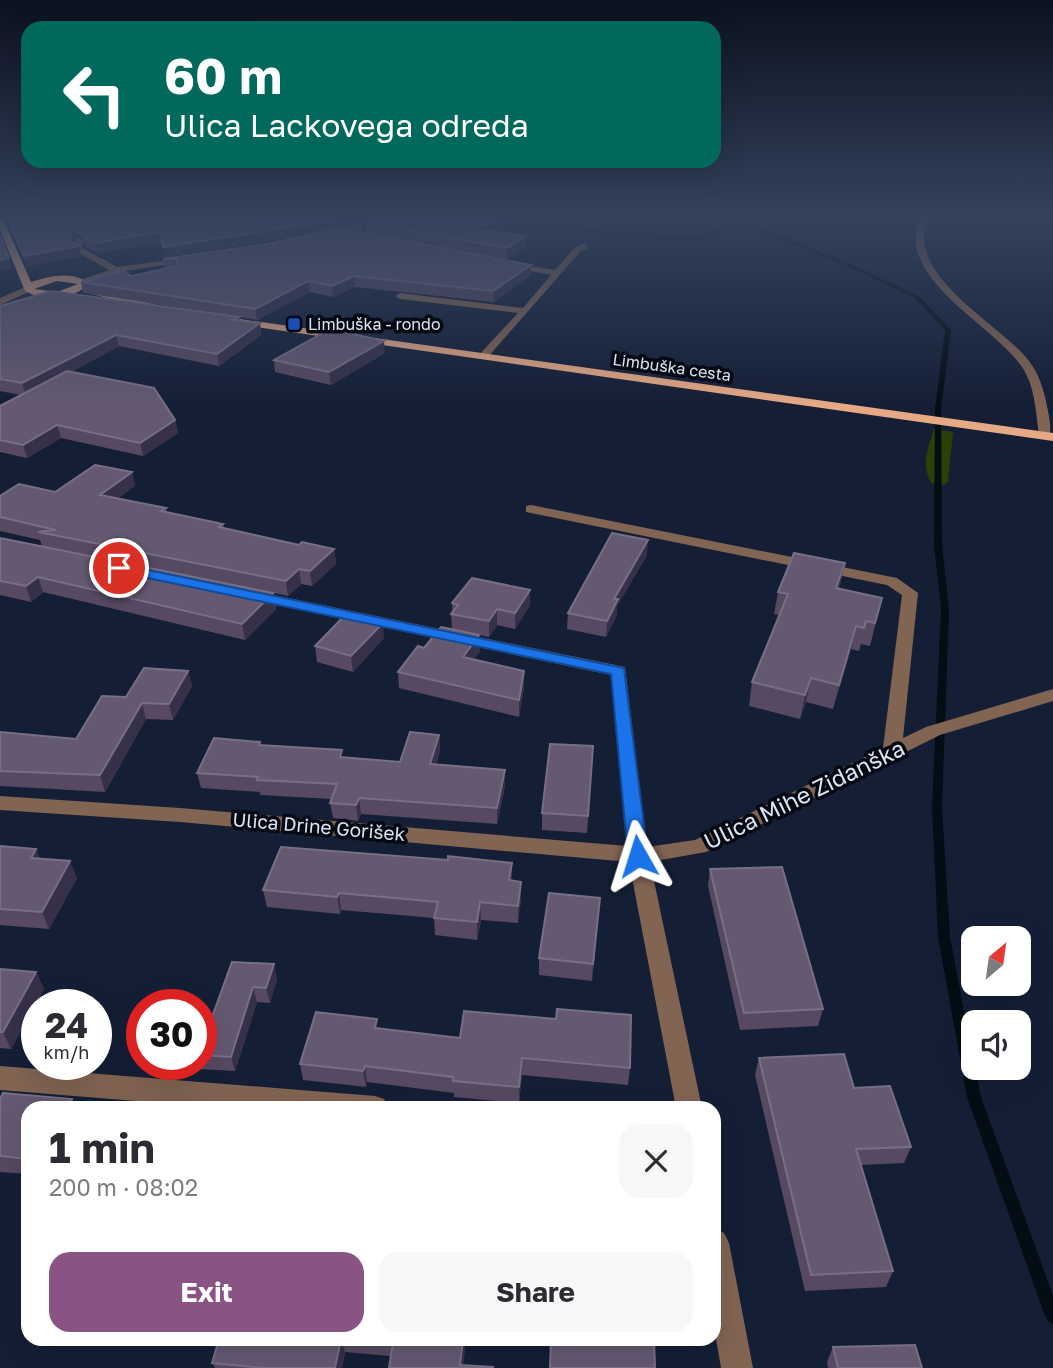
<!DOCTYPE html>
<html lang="en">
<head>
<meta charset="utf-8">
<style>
	body { margin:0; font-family:"Golos Text",sans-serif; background:#f7f7f7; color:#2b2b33; height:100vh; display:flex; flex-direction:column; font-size:26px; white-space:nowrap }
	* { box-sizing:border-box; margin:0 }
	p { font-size:23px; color:#7c7c81 }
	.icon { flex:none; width:38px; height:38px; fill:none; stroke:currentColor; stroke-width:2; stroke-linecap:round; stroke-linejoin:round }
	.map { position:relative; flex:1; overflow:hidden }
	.drawer { position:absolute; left:21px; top:1101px; width:700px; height:245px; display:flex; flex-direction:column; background:#fff; border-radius:21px; box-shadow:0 7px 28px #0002 }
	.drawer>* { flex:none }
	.banner { position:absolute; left:21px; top:21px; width:700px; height:147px; border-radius:21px; box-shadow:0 7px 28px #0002; background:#00695c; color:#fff; overflow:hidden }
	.needle { width:46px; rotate:29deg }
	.buttons { position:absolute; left:961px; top:926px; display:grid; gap:14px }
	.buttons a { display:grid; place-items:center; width:70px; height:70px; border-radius:14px; background:#fff; box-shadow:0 7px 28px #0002; font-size:35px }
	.speed { position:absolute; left:21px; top:989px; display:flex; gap:14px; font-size:35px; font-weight:700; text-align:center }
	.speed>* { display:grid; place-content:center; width:91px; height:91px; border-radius:50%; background:#fff; box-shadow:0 7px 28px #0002; line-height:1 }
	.speed small { font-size:18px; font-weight:400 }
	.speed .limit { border:10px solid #d22; background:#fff; color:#111 }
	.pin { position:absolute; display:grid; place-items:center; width:60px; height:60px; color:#fff; margin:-30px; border:4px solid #fff; border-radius:50%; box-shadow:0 2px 7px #0007 }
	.me { position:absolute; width:77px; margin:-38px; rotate:354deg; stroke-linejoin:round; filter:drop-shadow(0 0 5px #0008) }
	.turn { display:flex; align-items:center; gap:24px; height:147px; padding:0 28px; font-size:32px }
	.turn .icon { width:91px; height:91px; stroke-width:2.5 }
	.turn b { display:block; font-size:49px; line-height:60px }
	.round { display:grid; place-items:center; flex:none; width:74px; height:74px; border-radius:21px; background:#f7f7f7 }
	.summary { display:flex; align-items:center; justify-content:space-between; height:119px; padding:0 28px }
	h1 { font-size:42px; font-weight:700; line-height:52px }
	.cta { display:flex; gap:14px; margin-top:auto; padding:14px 28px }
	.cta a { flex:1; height:80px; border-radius:21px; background:#895483; color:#fff; font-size:28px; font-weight:700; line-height:80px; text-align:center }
	.cta a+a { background:#f7f7f7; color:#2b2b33 }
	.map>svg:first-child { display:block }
	.green { fill:#2b4007 }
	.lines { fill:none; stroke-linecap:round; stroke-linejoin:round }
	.stream { fill:#030d13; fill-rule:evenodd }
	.minor { fill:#826452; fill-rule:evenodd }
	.major { fill:#e7a984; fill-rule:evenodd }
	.wall { fill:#564961 }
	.shaded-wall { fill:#363149 }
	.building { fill:#645971; stroke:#776f85; stroke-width:2 }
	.route { fill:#1a73e8; stroke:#114b97; stroke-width:2 }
	.transit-dot { fill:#1a4fb4; stroke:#050913; stroke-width:2.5 }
	.labels { text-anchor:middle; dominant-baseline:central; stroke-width:7; stroke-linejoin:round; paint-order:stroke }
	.far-poi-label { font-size:16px; fill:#dce4f4; stroke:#050913; text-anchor:start }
	.far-street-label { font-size:16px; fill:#dce4f4; stroke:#050913 }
	.street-label { font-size:19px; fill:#dce4f4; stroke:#050913 }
	.near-street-label { font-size:23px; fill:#dce4f4; stroke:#050913 }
</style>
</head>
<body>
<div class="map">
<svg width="1053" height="1368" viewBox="0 0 1053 1368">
	<rect width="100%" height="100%" fill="#141f36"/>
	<path class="green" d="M934,429L953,432L948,481L944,485L931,483C921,464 928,449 934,429Z"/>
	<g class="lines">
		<path class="stream" d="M499,215H507L599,231H621L666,238H698L713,232L729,217L735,215L734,218L848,263L919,296L951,330L941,409L942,544L949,609L942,807L950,937L973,1058V1068H975L981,1097L1053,1295V1324L1048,1321L1045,1316L967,1097L938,937L932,807L941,609L934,544L935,409L945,330L915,298L844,265L732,220L715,234L699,240H666L621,233H599Z
			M174,266L176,268L120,277L118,276Z"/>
		<path class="minor" d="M921,215H929C901,275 999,322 1029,361C1039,374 1044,390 1047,406C1049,416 1052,429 1049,438H1041L1039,435C1036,413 1035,386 1022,367C993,324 891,277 921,215Z
			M79,237L83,240L82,248L117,267L186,258L190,261L118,272L84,285L79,282L81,280L109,270L75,251V240Z
			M585,243L588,248L580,252L487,358L478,356L518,313L400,299L395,296L400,293L523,308L551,275L505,266V262L555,270L574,248Z
			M28,286L33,289L31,291L0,305V298Z
			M531,505L897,578L918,593L903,738L926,727L1053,689V701L940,735L706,852L650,862L702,1108H676L629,862L180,822L0,810V796L180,808L627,846L611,675L248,599L246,596L254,591L625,667L647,847L695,840L883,748L902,595L887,585L526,512V506Z
			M0,1066L375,1096L384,1099L388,1108H223L0,1090Z
			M714,1228L724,1233L729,1243L753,1368H721L714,1327Z"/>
		<path class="major" d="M0,219L4,221L31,282C49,276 74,270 89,284C72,300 45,302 25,291L0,230ZM57,281L78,284L57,292L34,289Z
			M95,289L156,305L158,307L153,310L92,294L90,292Z
			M239,319L1053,433V441L235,324L234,322Z"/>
	</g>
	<path class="wall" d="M0,215H532L492,231L526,246L507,259L366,232L365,223L362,224L363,232L531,265V275L494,302L355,287L334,297L310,292L257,320L239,317L240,321L260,323L261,335L219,366L119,346L71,372L175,420L178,433L143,456L61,438L27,458L0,452V406L21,395L0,391V306L221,314L83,293L81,282L131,276L165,269L163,259L266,244L322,232L165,257L162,242L98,253L85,246L82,236L76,235L74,243L81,256L27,266L9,225L6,217Z
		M385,353L331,385L275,372L274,360Z
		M132,472L135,486L118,498L166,508L167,512L223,524L224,528L299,545L334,549L336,564L312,586L301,584L288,596L274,593L276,609L245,640L43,592L31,602L0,595V538L42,546L40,540L0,531V496L55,492Z
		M647,555L617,606V615L606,637L567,629L568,613Z
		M845,563L839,589L882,598L870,646L861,644L859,651L851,649L833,709L806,702L800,719L749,706L752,682L780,615L774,614L778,592Z
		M452,603L530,605L515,629L497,625L489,637L479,635L480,651L474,659L524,671V688L519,717L399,688L398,672L424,648L452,629L451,614L452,612Z
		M384,638L353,672L317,662L315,646Z
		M188,671L192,686L173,720L146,719L105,792L0,786V732L76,739L126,697Z
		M439,735L440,750L436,765L505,786L497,824L361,814L358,821L333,818L330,803L331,799L260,795V792L201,788L197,773L260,742L261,745L343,757L400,762Z
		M593,746L587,833L542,830V813Z
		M0,846L36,849L40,859L77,878L49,929L0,925Z
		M710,869L823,1009L818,1026L740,1030L708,886Z
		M512,881L521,882V899L518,923L481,920L477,940L435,935L434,918L341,910L340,914L267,907L263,890Z
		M600,898L592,981L539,975V958Z
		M232,962L277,979L270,1003L257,1002L235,1071L180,1068L179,1064H201V1016L212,1017Z
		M0,969L36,972L44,989L11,1049L0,1048Z
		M379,1029L630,1068L628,1085L522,1075L519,1103L454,1097V1093L367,1082L366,1087L303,1080L300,1064Z
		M759,1058L854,1088L911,1147L904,1163L861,1165L893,1271L886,1287L805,1291L755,1075Z
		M0,1099H72L76,1108H28V1174L0,1172Z
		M219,1339H466L463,1365L493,1367V1368H389L391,1356L345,1352L342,1368H215L212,1363Z
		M833,1347L922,1368H828L827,1362Z"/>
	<path class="shaded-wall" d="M0,215H15L0,218Z
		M360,215H394L362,224L363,233L350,227L165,257L163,247Z
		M509,215H532L474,239L473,229Z
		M74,226L76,235L72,247L79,246L81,256L27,266L24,256L69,240Z
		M160,232L162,242L98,253L95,243Z
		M526,236V246L507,259V248Z
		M9,258L12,269L0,271V260Z
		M531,265V275L494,302L493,291Z
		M354,276L355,287L334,297L332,286Z
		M308,281L310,292L257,320L255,309Z
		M260,323L261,335L219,366L217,354Z
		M116,335L119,346L26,396L22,383Z
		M384,341L385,353L331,385L329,372Z
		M175,420L178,433L143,456L140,443Z
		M57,425L61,438L27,458L23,445Z
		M132,472L135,486L103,509L100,495Z
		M648,540L647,555L617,606V615L606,637L607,621L614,599Z
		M334,549L336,564L312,586L310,571Z
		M845,563L840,585L831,611L836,588Z
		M299,569L301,584L288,596L286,581Z
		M38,577L43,592L31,602L26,586Z
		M530,590V605L515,629V613Z
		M273,593L276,609L245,640L242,624Z
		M497,609V625L489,637V621Z
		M383,623L384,638L353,672L351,656Z
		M856,626L851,649L833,709L839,685Z
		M479,635L480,651L464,673L463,657Z
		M188,671L192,686L173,720L169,704Z
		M524,671V688L519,717V700Z
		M811,678L806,702L800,719L805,695Z
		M142,703L146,719L105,792L100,775Z
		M439,735L440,750L431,780L430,764Z
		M505,770V786L497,824V808Z
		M359,798L361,814L358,821L356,805Z
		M36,849L43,866L31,858Z
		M70,861L77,878L49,929L42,912Z
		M512,863V880L509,898V880Z
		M521,882V899L518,923V906Z
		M339,893L341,910L340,914L337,897Z
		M600,898L599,915L592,981L593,964Z
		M480,902L481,920L477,940V922Z
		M274,964L277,979L270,1003L266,988Z
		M36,972L44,989L11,1049L3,1032Z
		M253,987L257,1002L235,1071L231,1057Z
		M522,1058V1075L519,1103V1087Z
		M365,1066L367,1082L366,1087L363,1071Z
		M72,1099L76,1108H68Z
		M341,1339L345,1352L342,1368H335Z
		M463,1339H466L463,1368L460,1365Z"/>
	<path class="building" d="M10,215H360L349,218L163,247L160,232L95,243L82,236L81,226H74L69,240L79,246L24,256L6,216Z
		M391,215H509L473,229L526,236L507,248L365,223Z
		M362,224L358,229L361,232L531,265L493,291L354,276L332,286L308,281L255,309L81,282L123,270L131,276L177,266V259H163L266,244Z
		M0,235L9,258L0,260Z
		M51,291L239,317L232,320L260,323L217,354L116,335L22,383L0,379V306Z
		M330,329L384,341L329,372L274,360Z
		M67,371L154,388L175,420L140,443L57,425L23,445L0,440V406Z
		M95,465L132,472L100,495L166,508L161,511L223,524L219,527L299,545L302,542L334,549L310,571L299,569L286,581L38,532L56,530L0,517V496L19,484L55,492Z
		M612,533L648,540L614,599H618L607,621L568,613Z
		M0,538L273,593L242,624L38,577L26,586L0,581Z
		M794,553L845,563L836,588L882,598L875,623L866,621L864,628L856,626L839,685L811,678L805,695L752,682L788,594L778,592Z
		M472,578L530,590L515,613L497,609L489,621L451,614L458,605L452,603Z
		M347,613L383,623L351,656L315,646Z
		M441,627L479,635L463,657L524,671L519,700L398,672L418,646L424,648Z
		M144,668L188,671L169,704L142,703L100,775L0,771V732L76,739L102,696L126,697Z
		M410,732L439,735L430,764L505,770L497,808L359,798L356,805L330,803L337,784L257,780L258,777L197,773L214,738L260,742L259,745L342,750L340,757L400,762Z
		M550,744L593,746L588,816L542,813Z
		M0,846L36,849L31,858L70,861L42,912L0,909Z
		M281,847L448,860V856L512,863L509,880L521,882L518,906L480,902L477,922L434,918L438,902L339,893L337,897L263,890Z
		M782,867L823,1009L744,1013L710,869Z
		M549,893L600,898L593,964L539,958Z
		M232,962L274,964L266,988L253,987L231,1057L201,1055V1016L212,1017Z
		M0,969L36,972L3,1032H0Z
		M557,1009L631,1015L630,1068L522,1058L519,1087L453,1081V1077L365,1066L363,1071L300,1064L316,1012L377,1019L375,1028L460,1038L464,1011L556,1019Z
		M844,1054L854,1088L890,1086L911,1147L856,1149L893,1271L811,1275L759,1058Z
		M3,1093L72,1099L68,1108H28V1159L0,1156V1099Z
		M219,1339H341L335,1368H264L212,1363Z
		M357,1339H463L460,1365L493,1367V1368H389L393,1342Z
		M551,1339H654L655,1368H550Z
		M915,1345L922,1368H838L833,1347Z"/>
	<linearGradient id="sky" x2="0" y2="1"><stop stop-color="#0b111e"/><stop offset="0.53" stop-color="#34425d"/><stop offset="1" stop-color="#34425d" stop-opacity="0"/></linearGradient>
	<rect width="1053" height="406" fill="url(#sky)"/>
	<path class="route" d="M119,564L624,668L648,856L645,861H631L628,856L611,674L114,571L112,568Z"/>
	<rect class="transit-dot" x="287" y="317" width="14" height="14" rx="3.5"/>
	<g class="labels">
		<g class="far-poi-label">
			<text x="308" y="324">Limbuška - rondo</text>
		</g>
		<g class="far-street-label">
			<text transform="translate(672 367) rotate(8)">Limbuška cesta</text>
		</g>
		<g class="street-label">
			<text transform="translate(319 826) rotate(5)">Ulica Drine Gorišek</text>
		</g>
		<g class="near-street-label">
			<text transform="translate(804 794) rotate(-26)">Ulica Mihe Zidanška</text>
		</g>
	</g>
</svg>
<div class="buttons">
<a><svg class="needle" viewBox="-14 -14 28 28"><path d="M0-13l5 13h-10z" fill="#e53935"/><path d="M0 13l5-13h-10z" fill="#7c7c81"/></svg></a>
<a><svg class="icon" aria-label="sound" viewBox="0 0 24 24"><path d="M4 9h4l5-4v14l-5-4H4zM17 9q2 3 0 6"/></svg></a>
</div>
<div class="speed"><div>24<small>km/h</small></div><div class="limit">30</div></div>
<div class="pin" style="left:119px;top:568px;background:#d93025"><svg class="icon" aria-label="arrive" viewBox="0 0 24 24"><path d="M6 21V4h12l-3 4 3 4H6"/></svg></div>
<svg class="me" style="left:638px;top:856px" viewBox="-20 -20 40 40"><path d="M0-17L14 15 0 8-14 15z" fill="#1a73e8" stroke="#fff" stroke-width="4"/></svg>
<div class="banner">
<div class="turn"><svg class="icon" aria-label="left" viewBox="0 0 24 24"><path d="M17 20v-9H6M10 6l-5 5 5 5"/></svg><div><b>60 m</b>Ulica Lackovega odreda</div></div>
</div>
<section class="drawer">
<div class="summary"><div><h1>1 min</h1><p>200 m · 08:02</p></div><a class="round"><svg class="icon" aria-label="close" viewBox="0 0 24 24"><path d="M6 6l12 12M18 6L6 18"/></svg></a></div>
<div class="cta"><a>Exit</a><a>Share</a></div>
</section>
</div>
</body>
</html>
